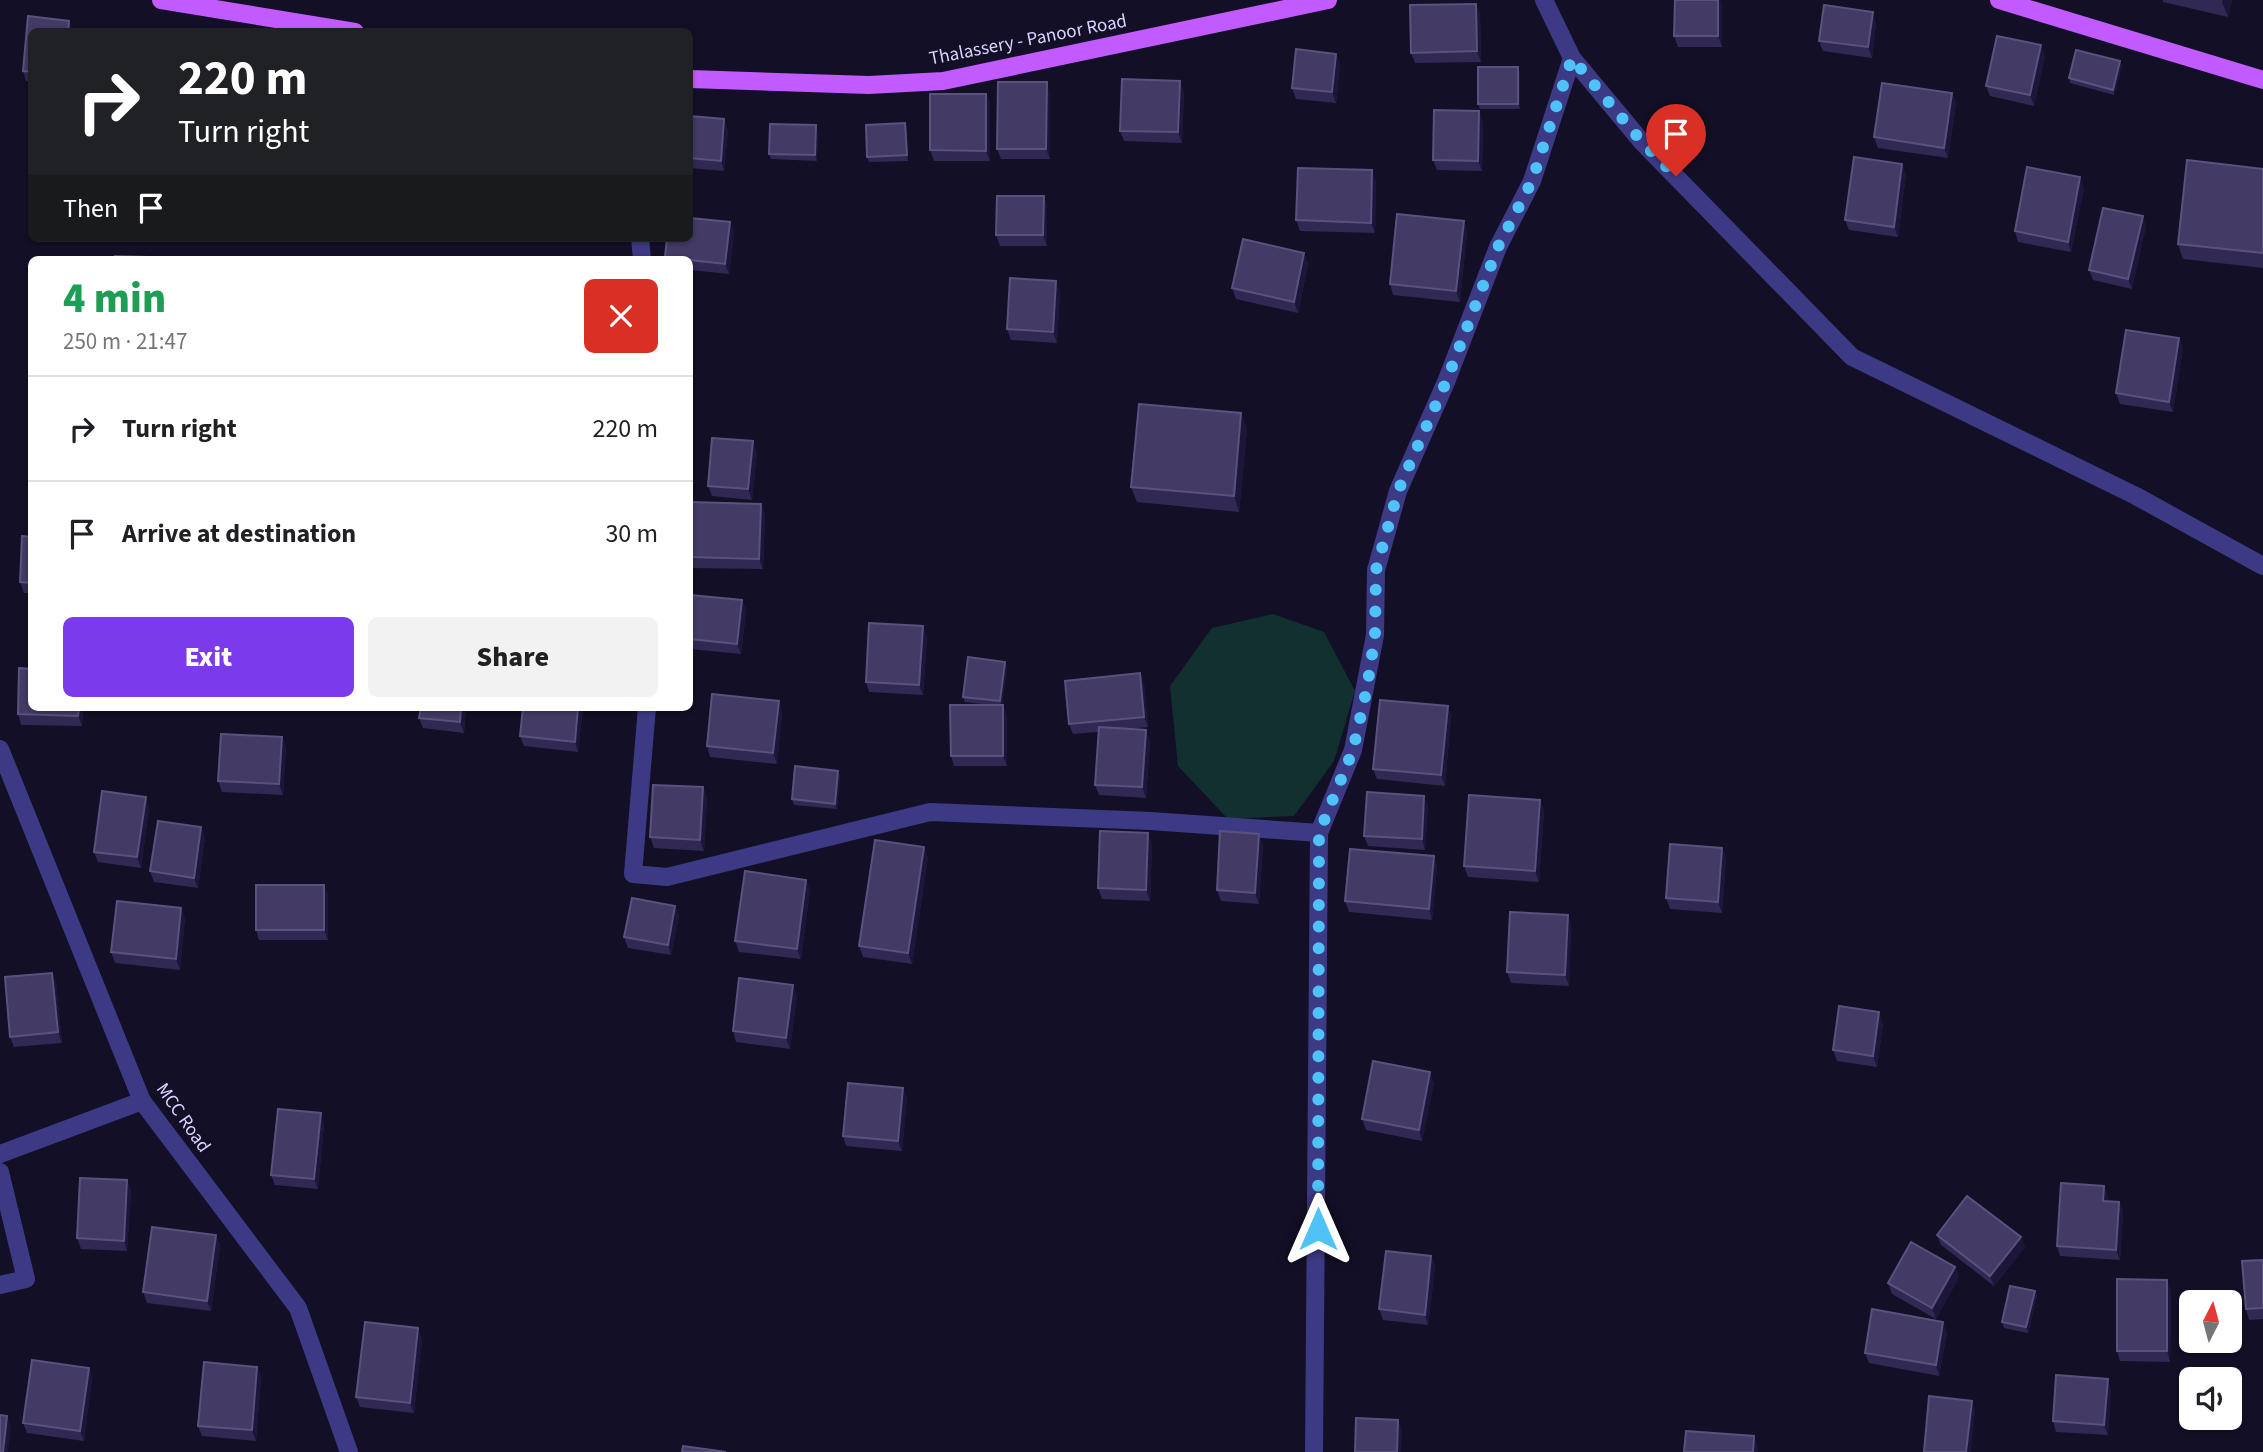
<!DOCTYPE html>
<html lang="en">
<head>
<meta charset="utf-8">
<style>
	body { margin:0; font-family:"Source Sans 3",sans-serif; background:#f2f2f2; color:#202124; height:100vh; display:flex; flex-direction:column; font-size:26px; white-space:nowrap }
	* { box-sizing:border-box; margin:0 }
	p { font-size:23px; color:#757577 }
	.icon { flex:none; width:38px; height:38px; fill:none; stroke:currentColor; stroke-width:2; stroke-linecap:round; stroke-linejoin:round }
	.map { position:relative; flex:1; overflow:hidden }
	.details { position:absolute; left:28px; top:256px; width:665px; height:455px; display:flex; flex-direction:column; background:#fff; border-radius:10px; box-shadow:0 2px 5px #0004 }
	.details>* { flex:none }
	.banner { position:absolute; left:28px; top:28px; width:665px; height:214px; border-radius:10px; box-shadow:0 2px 5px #0004; background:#202124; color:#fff; overflow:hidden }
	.needle { width:46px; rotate:6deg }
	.controls { position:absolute; left:2179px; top:1290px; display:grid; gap:14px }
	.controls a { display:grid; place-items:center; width:63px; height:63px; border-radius:10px; background:#fff; box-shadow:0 2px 5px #0004; font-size:35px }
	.pin { position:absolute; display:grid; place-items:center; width:60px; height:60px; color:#fff; margin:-72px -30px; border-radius:50% 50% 50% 0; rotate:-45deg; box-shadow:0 0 7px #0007 }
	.pin .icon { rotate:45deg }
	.me { position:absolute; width:77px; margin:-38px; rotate:0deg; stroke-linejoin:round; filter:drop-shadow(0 0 5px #0008) }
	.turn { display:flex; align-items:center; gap:24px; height:147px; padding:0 35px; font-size:32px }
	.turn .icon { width:91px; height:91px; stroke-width:2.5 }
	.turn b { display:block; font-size:49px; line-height:60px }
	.then { display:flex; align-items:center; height:66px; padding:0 35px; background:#0003; gap:14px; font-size:26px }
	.round { display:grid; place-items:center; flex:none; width:74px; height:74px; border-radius:10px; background:#f2f2f2 }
	.headline { display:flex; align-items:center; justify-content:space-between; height:119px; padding:0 35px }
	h1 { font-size:42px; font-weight:800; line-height:52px; color:#1e9e55 }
	.cta { display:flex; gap:14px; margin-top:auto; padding:14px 35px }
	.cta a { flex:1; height:80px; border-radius:10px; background:#7c3aed; color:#fff; font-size:28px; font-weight:800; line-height:80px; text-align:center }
	.cta a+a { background:#f2f2f2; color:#202124 }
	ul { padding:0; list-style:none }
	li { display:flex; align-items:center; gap:21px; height:105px; padding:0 35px; border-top:2px solid #e0e0e0 }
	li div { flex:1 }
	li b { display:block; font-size:26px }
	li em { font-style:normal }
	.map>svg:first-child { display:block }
	.green { fill:#12302f }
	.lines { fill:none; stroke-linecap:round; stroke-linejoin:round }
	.minor { stroke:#3d3a85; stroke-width:18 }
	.major { stroke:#c25bff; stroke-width:18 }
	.wall { fill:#312854 }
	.shaded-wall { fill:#1d163a }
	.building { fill:#433a66; stroke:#5a527e; stroke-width:2 }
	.route { stroke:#4fc3f7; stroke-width:12; stroke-dasharray:0 21.6 }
	.labels { text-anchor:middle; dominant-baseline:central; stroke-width:5; stroke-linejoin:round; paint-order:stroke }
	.street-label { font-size:19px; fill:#d9d4ff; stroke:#130f26 }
</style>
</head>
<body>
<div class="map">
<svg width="2263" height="1452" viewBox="0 0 2263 1452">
	<rect width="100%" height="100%" fill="#130f26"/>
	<path class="green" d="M1273,614L1324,632L1355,691L1334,761L1294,816L1228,819L1178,766L1170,686L1212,628Z"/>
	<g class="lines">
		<path class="minor" d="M1544,0L1572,58L1642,142L1852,357L2136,496L2263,566
			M640,238L642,259
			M647,707L633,874L667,877L930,812L1151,821L1319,833
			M0,749L142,1101L298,1308L349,1452
			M0,1154L142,1101
			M0,1172L26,1279L0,1285
			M1314,1452L1319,833L1353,750L1375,635L1376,570L1398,491L1446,382L1498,247L1532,181L1572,58"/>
		<path class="major" d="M161,0L355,32
			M1999,0L2263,80
			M690,79L869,85L943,81L1328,0"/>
	</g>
	<path class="wall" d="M1675,0H1720L1722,7V47H1678L1674,36Z
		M2163,0H2232L2228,17L2163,2Z
		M1476,4L1480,15L1481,62L1415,63L1411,53Z
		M1876,23L1872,58L1823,51L1819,41Z
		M32,32V82L26,81L23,71Z
		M1336,54L1340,64L1336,103L1296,99L1292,88Z
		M2045,56L2034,106L1990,96L1986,86Z
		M2120,61L2122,66L2114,95L2070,83L2069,78Z
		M1520,73V109H1480L1478,104Z
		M1184,91L1182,143L1124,141L1120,131Z
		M1050,93V159H1001L997,149Z
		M1952,93L1956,104L1948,158L1878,148L1874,137Z
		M986,94L990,104V161H934L930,150Z
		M690,116L728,130L724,171L690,168Z
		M1483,122L1482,171L1437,170L1433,160Z
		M905,123L907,129L908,161L869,162L867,157Z
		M818,130L817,161L771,159L769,154Z
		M2263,169V268L2183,259L2178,244Z
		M1906,174L1898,237L1849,230L1845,220Z
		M1376,181L1375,233L1300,231L1296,220Z
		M2084,188L2071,252L2018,242L2015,231Z
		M1044,196L1047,207V246H1000L996,235Z
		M730,222L734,233L729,274L690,270V259H665V257Z
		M2146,226L2132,289L2093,280L2089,270Z
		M1467,231L1460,302L1393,295L1390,284Z
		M1304,253L1308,264L1298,313L1236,299L1232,288Z
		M1060,292L1057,343L1011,340L1007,329Z
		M2183,348L2173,412L2120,404L2116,393Z
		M1247,428L1239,512L1137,502L1131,487Z
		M757,452L752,500L712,496L708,486Z
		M690,502L761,504L765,514L763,569L690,568Z
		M32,537V593H24L20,582Z
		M690,595L742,600L746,611L741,654L690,649Z
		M927,637L923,695L869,692L866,682Z
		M1005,662L1007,667L1002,705L1007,716V766H954L951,756L990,705L965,702L963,697Z
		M1140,673L1144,684L1148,727L1128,729L1150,741L1146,798L1099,795L1095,785L1098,732L1073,734L1069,724Z
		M1448,706L1451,717L1445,786L1377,779L1373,769Z
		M32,707H83L82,726L21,725L18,714Z
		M421,707H466L464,733L423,728L419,718Z
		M583,707L578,752L524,746L520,736Z
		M782,712L777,764L710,757L707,746Z
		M282,737L286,748L283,795L222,792L218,781Z
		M840,776L837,809L794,805L792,799Z
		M703,787L707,798L704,851L654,848L650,837Z
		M1428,806L1425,850L1368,846L1364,836Z
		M149,808L141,868L98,862L94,852Z
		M1544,810L1539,882L1468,877L1464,866Z
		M205,837L198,888L154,882L150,871Z
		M1152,843L1150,901L1102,899L1098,888Z
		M1263,845L1259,904L1221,901L1217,890Z
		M1722,848L1726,858L1722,913L1670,909L1666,898Z
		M1434,856L1437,867L1432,920L1349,912L1345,901Z
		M928,857L912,964L863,957L859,946Z
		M806,880L810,890L801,959L739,952L735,941Z
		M324,885L328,896V940H259L256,930Z
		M675,906L679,916L671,955L628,948L624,937Z
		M1568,915L1571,925L1569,986L1511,983L1507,972Z
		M185,918L180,970L115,963L111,952Z
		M56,983L62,1043L14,1047L10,1037Z
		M797,995L790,1049L736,1042L733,1031Z
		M1883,1023L1877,1067L1837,1061L1833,1050Z
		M1434,1082L1422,1141L1366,1130L1362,1119Z
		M907,1098L902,1151L846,1146L843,1136Z
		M324,1124L318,1189L275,1185L271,1175Z
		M127,1180L131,1191L127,1251L81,1249L77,1238Z
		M2104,1186L2108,1197V1201L2119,1202L2123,1212L2120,1260L2060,1256L2057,1246Z
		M216,1235L220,1246L211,1311L147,1303L143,1292Z
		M1937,1235L2025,1247L1994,1286L1941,1245Z
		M1431,1256L1435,1267L1428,1325L1383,1320L1379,1309Z
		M2263,1260V1319L2249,1320L2246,1309Z
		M1955,1267L1959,1277L1936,1319L1892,1294L1888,1283Z
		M2171,1290L2170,1362L2120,1361L2117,1351Z
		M2035,1291L2037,1296L2028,1333L2004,1328L2002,1322Z
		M1947,1332L1939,1376L1869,1363L1865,1353Z
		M422,1339L414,1413L360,1407L356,1397Z
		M257,1367L261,1377L256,1441L202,1436L198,1426Z
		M89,1368L92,1378L84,1441L27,1433L23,1423Z
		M2111,1389L2108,1435L2056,1432L2053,1421Z"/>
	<path class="shaded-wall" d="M1718,0H1720L1722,7V47L1718,36Z
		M2223,0H2232L2228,17L2222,2Z
		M1476,4L1480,15L1481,62L1477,51Z
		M1873,12L1876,23L1872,58L1868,47Z
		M69,21L73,31V32H68Z
		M2041,45L2045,56L2034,106L2030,95Z
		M1336,54L1340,64L1336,103L1332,92Z
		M2120,61L2122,66L2114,95L2113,90Z
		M1518,67L1520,73V109L1518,104Z
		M1180,81L1184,91L1182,143L1178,132Z
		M1047,82L1050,93V159L1046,149Z
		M1952,93L1956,104L1948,158L1944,148Z
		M986,94L990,104V161L986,151Z
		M1479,111L1483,122L1482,171L1478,161Z
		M724,119L728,130L724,171L721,161Z
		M905,123L907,129L908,161L907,155Z
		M816,125L818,130L817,161L815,155Z
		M1902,164L1906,174L1898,237L1894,227Z
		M1372,170L1376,181L1375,233L1371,223Z
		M2080,177L2084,188L2071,252L2068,242Z
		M1044,196L1047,207V246L1043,235Z
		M2143,216L2146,226L2132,289L2128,279Z
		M1464,221L1467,231L1460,302L1456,291Z
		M730,222L734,233L729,274L725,264Z
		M1304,253L1308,264L1298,313L1294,302Z
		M1056,281L1060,292L1057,343L1053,332Z
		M2179,338L2183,348L2173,412L2169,402Z
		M1241,413L1247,428L1239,512L1234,496Z
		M753,441L757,452L752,500L748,489Z
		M761,504L765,514L763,569L759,559Z
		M742,600L746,611L741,654L737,644Z
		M923,626L927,637L923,695L919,685Z
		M1005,662L1007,667L1002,707L1000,701Z
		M1140,673L1144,684L1148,727L1144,717Z
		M779,701L782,712L777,764L773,753Z
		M1003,705L1007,716V766L1003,756Z
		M1448,706L1451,717L1445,786L1441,775Z
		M79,707H83L82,726L78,716Z
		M461,707H466L464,733L460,722Z
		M578,707H583L578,752L575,742Z
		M1146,730L1150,741L1146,798L1142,787Z
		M282,737L286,748L283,795L279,784Z
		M838,771L840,776L837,809L835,804Z
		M703,787L707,798L704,851L700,840Z
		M1424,796L1428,806L1425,850L1422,839Z
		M146,797L149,808L141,868L137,857Z
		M1540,800L1544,810L1539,882L1535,871Z
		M201,827L205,837L198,888L194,878Z
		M1148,833L1152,843L1150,901L1146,890Z
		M1259,834L1263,845L1259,904L1255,893Z
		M924,847L928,857L912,964L908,953Z
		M1722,848L1726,858L1722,913L1718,902Z
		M1434,856L1437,867L1432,920L1429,909Z
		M806,880L810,890L801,959L797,949Z
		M324,885L328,896V940L324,930Z
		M675,906L679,916L671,955L668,945Z
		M181,908L185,918L180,970L176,959Z
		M1568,915L1571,925L1569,986L1565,975Z
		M52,973L56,983L62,1043L58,1032Z
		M793,985L797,995L790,1049L786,1038Z
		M1879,1012L1883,1023L1877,1067L1873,1056Z
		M1430,1072L1434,1082L1422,1141L1419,1130Z
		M903,1088L907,1098L902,1151L898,1141Z
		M321,1113L324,1124L318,1189L314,1179Z
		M127,1180L131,1191L127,1251L124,1241Z
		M2104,1186L2108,1197L2107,1211L2103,1201Z
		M2119,1202L2123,1212L2120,1260L2116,1250Z
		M216,1235L220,1246L211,1311L207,1301Z
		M2021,1237L2025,1247L1994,1286L1990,1276Z
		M1431,1256L1435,1267L1428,1325L1425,1315Z
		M1955,1267L1959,1277L1936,1319L1932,1308Z
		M2167,1280L2171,1290L2170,1362L2167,1351Z
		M2035,1291L2037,1296L2028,1333L2026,1327Z
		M1943,1322L1947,1332L1939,1376L1936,1365Z
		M418,1328L422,1339L414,1413L410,1403Z
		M257,1367L261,1377L256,1441L252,1430Z
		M89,1368L92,1378L84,1441L80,1431Z
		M2108,1379L2111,1389L2108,1435L2104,1425Z
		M1972,1401L1975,1411L1971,1452H1966Z
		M7,1416L11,1427L8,1452H3Z
		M1398,1420L1402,1430L1401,1452H1397Z
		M1754,1436L1758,1447V1452H1753Z"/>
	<path class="building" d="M1675,0H1718V36H1674Z
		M1476,4L1477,51L1411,53L1410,5Z
		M1824,5L1873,12L1868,47L1819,41Z
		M28,16L69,21L68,32H32V72L23,71Z
		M1997,36L2041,45L2030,95L1986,86Z
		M1296,49L1336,54L1332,92L1292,88Z
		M2076,50L2120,61L2113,90L2069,78Z
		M1478,67H1518V104H1478Z
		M1122,79L1180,81L1178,132L1120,131Z
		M998,82H1047L1046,149H997Z
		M1882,83L1952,93L1944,148L1874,137Z
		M930,94H986V151L930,150Z
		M1434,110L1479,111L1478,161L1433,160Z
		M690,116L724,119L721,161L690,158Z
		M905,123L907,155L867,157L866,125Z
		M770,124L816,125L815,155L769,154Z
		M1854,157L1902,164L1894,227L1845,220Z
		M2187,160L2263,169V253L2178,244Z
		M2027,167L2080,177L2068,242L2015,231Z
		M1298,168L1372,170L1371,223L1296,220Z
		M997,196H1044L1043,235H996Z
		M2103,208L2143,216L2128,279L2089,270Z
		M1397,214L1464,221L1456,291L1390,284Z
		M690,218L730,222L725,264L690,260V259L665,257L667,238H690Z
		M1243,239L1304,253L1294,302L1232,288Z
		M115,256L181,258V259H115Z
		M1010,278L1056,281L1053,332L1007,329Z
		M2126,330L2179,338L2169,402L2116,393Z
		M1139,404L1241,413L1234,496L1131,487Z
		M712,438L753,441L748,489L708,486Z
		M690,502L761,504L759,559L690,557Z
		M22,536L32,537V583L20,582Z
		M690,595L742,600L737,644L690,639Z
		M869,623L923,626L919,685L866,682Z
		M968,657L1005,662L1000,701L963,697Z
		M19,668L32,669V707H79L78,716L18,714Z
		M1140,673L1144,717L1069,724L1065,681Z
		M712,694L779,701L773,753L707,746Z
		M1380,700L1448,706L1441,775L1373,769Z
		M950,705H1003V756H951Z
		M421,707H461L460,722L419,718Z
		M523,707H578L575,742L520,736Z
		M1099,727L1146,730L1142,787L1095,785Z
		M221,734L282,737L279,784L218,781Z
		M795,766L838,771L835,804L792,799Z
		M653,785L703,787L700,840L650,837Z
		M102,791L146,797L137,857L94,852Z
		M1367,792L1424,796L1422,839L1364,836Z
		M1469,795L1540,800L1535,871L1464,866Z
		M158,821L201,827L194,878L150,871Z
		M1100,831L1148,833L1146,890L1098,888Z
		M1220,831L1259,834L1255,893L1217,890Z
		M875,840L924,847L908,953L859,946Z
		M1670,844L1722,848L1718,902L1666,898Z
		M1350,849L1434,856L1429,909L1345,901Z
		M745,871L806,880L797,949L735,941Z
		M256,885H324V930H256Z
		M632,898L675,906L668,945L624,937Z
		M117,901L181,908L176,959L111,952Z
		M1510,912L1568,915L1565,975L1507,972Z
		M52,973L58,1032L10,1037L5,977Z
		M739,978L793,985L786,1038L733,1031Z
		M1839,1006L1879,1012L1873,1056L1833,1050Z
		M1373,1061L1430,1072L1419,1130L1362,1119Z
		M848,1083L903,1088L898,1141L843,1136Z
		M278,1109L321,1113L314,1179L271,1175Z
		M80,1178L127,1180L124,1241L77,1238Z
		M2061,1183L2104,1186L2103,1201L2119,1202L2116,1250L2057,1246Z
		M1967,1196L2021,1237L1990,1276L1937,1235Z
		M152,1227L216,1235L207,1301L143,1292Z
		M1911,1242L1955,1267L1932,1308L1888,1283Z
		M1386,1251L1431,1256L1425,1315L1379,1309Z
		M2263,1260V1308L2246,1309L2242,1261Z
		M2117,1279L2167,1280V1351H2117Z
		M2010,1286L2035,1291L2026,1327L2002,1322Z
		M1872,1309L1943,1322L1936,1365L1865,1353Z
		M365,1322L418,1328L410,1403L356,1397Z
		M32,1360L89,1368L80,1431L23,1423Z
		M204,1362L257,1367L252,1430L198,1426Z
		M2056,1375L2108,1379L2104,1425L2053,1421Z
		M1929,1396L1972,1401L1966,1452H1924Z
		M0,1415L7,1416L3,1452H0Z
		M1356,1418L1398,1420L1397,1452H1355Z
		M1686,1431L1754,1436L1753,1452H1684Z
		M683,1446L726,1452H682Z"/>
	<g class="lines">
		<path class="route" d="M1318,1229L1319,833L1353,750L1367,688L1375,635L1376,570L1398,491L1446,382L1498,247L1532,181L1572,58L1642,142L1676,176"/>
	</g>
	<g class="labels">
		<g class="street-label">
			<text transform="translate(1028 40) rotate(-11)">Thalassery - Panoor Road</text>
			<text transform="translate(183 1118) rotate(55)">MCC Road</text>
		</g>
	</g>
</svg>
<div class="controls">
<a><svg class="needle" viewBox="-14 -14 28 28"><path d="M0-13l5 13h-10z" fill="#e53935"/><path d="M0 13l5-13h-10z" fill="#757577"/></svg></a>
<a><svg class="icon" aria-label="sound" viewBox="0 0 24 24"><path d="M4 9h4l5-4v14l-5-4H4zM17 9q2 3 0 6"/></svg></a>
</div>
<div class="pin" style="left:1676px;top:176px;background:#d93025"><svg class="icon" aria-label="arrive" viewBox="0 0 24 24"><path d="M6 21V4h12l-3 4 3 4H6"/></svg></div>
<svg class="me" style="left:1318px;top:1229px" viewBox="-20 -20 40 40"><path d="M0-17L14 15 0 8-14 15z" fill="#4fc3f7" stroke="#fff" stroke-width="4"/></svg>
<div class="banner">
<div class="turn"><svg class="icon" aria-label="right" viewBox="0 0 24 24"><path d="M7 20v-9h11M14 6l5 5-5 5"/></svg><div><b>220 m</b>Turn right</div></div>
<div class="then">Then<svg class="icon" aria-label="arrive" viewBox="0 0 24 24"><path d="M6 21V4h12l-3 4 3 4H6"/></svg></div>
</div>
<section class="details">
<div class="headline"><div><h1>4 min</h1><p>250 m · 21:47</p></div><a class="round" style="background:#d93025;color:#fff"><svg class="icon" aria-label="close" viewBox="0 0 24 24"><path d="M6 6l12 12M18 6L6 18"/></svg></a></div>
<ul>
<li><svg class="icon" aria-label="right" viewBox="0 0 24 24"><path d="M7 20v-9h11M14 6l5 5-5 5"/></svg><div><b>Turn right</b></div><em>220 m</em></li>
<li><svg class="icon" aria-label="arrive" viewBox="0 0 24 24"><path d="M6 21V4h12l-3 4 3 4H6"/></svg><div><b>Arrive at destination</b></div><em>30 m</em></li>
</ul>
<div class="cta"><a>Exit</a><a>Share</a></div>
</section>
</div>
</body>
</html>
